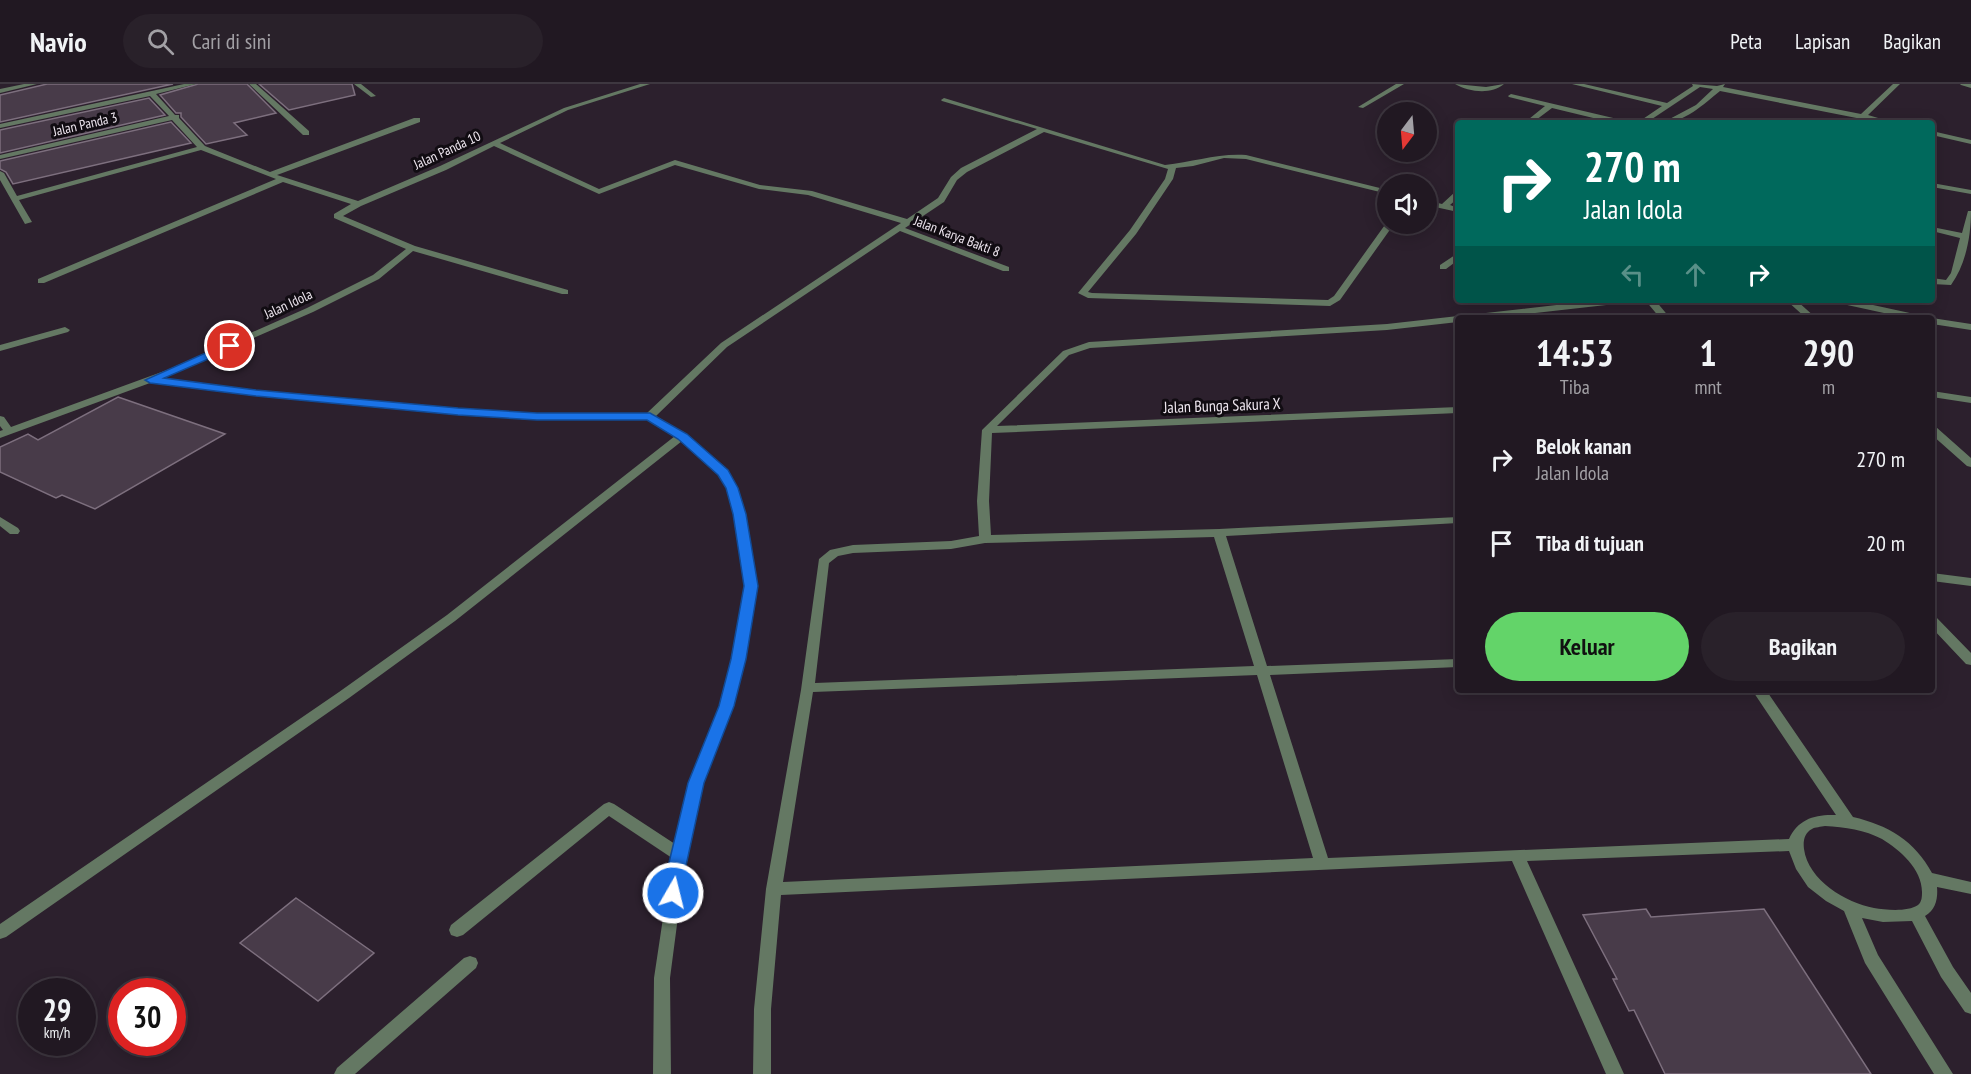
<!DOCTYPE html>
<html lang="id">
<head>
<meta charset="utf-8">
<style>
	body { margin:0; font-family:"PT Sans Narrow",sans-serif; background:#29212a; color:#f1f3f6; height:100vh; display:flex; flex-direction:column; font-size:22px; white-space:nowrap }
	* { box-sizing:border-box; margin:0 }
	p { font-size:20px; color:#a2a0a5 }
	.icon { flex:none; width:33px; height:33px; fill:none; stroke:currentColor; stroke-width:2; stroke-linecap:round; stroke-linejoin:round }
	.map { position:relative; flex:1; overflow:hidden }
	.side { position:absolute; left:1455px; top:231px; width:480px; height:378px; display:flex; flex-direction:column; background:#211822; border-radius:6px; box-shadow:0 3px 15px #0003,0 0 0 2px #3e3740 }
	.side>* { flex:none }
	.hud { position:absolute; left:1455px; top:36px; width:480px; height:183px; border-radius:6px; box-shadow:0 3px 15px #0003,0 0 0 2px #3e3740; background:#00695c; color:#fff; overflow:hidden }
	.needle { width:39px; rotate:196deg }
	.tools { position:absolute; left:1377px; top:18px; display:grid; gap:12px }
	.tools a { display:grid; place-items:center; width:60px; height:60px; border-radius:50%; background:#211822; box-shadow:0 3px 15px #0003,0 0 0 2px #3e3740; font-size:30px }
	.speed { position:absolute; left:18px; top:894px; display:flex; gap:12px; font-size:30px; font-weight:700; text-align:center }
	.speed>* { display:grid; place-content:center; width:78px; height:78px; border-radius:50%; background:#211822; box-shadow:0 3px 15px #0003,0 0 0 2px #3e3740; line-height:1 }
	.speed small { font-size:15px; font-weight:400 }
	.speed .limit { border:9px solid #d22; background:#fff; color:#111 }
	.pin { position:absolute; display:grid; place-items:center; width:51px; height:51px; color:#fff; margin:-26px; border:3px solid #fff; border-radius:50%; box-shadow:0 2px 6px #0007 }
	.me { position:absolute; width:66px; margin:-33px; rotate:8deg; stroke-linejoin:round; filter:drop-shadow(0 0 4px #0008) }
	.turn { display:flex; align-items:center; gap:21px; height:126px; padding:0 30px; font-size:27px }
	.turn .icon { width:78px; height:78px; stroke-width:2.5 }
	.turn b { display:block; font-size:42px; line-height:51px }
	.lanes { display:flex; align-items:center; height:57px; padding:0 30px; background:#0003; justify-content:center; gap:30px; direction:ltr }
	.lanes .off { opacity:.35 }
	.eta { display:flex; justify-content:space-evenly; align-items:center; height:102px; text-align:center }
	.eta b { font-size:36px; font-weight:600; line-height:42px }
	.primary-button { display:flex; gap:12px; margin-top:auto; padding:12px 30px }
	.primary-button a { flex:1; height:69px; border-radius:36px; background:#63d469; color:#111; font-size:24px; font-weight:600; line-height:69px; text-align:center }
	.primary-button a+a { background:#29212a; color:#f1f3f6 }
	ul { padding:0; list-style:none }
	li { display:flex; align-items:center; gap:18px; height:84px; padding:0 30px }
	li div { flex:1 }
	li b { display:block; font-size:22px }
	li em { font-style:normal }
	header { display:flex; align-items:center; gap:36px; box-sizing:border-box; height:84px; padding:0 30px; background:#211822; border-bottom:2px solid #3e3740 }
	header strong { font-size:28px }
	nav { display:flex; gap:33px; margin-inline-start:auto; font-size:21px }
	.search { width:420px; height:54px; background:#29212a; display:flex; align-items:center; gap:15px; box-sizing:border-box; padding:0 21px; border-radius:33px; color:#a2a0a5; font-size:22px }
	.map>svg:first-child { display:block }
	.building { fill:#483b49; stroke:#7d6f7e; stroke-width:1.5 }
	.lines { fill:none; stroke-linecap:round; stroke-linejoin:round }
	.minor { fill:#647863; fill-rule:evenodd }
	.route { fill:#1a73e8; stroke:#114b97; stroke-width:1.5 }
	.labels { text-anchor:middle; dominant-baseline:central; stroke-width:6; stroke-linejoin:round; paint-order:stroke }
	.far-street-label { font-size:14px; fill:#ede5ee; stroke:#110c12 }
	.street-label { font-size:16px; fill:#ede5ee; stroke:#110c12 }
</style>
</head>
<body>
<header>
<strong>Navio</strong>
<div class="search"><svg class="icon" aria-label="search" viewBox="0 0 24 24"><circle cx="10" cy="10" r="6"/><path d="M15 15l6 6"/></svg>Cari di sini</div>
<nav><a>Peta</a><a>Lapisan</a><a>Bagikan</a></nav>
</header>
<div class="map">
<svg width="1971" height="990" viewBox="0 0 1971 990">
	<rect width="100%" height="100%" fill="#2c202d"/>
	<path class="building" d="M47,0H173L0,38V11Z
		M198,0H247L276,29L234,39L247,51L206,60L181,33V29H176L160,11Z
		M259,0H352L355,11L289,26Z
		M149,14L165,31L0,69V46Z
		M171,38L191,59L13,100L6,88L0,85V77Z
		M118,313L225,350L95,425L62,411L56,414L0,388V363L28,350L38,356Z
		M296,814L374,869L318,917L240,859Z
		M1646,825L1651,833L1764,825L1871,990H1665L1634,926L1629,927L1613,895H1617L1583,831Z"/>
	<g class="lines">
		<path class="minor" d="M24,0H37L0,9V5Z
			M184,0H196L156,10L175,31H179V34L205,62L270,88L414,34H420V38L277,91L358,117L440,82L564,24L640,0H650L568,26L500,59L599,105L675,76L760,101L812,107L907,135L938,114L951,93L961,84L1037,45L942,17L941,16L944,14L1165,81C1193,78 1218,69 1246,71L1388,106V110L1246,75L1224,74L1193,82L1176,84L1173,95L1136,150L1088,208L1092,209L1328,216L1334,212L1387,138L1394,140L1340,216L1330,222L1088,214L1078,209L1130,146L1165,95L1168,85L1044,48L967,88L957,96L944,118L905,144L1009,183V187H1003L900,147L727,263L656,332L686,350L727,387L738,404L746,430L757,502L745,575L734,622L703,699L684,787L670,894L671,990H653L654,894L672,774L609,732L463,851L457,853L451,851L449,846L451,841L604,720L609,718L614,720L675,760L689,699L720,622L733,575L745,502L734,430L726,404L719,391L682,357L455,537L349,614L6,853L0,855V840L339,608L447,531L675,352L648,335L537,336L458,331L256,312L150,299L0,354V347L3,346L0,342V332L4,333L11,343L167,286L307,224L373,191L406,165L334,134V130L351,120L283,98L44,199H38V195L276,95L201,66L19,116L32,138L25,140L0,96V87L4,89L17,112L197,63L172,36L0,75V71L169,32L150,12L0,44V40ZM494,62L599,110L675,81L759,105L808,111L901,139L721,259L647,329L537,330L458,325L256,306L162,294L313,228L379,195L413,167L562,210H568V206L415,162L343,132L361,122L446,86Z
			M249,0H256L309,47V51H303Z
			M354,0H361L376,12L371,13Z
			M1396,0H1404L1363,24L1358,23Z
			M1455,0L1486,3L1504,0C1491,11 1469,8 1455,0Z
			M1572,0H1584L1667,19L1693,2L1692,0L1717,2L1725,0L1723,3L1861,30L1893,0H1900L1868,31L1895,39H1882L1720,7C1704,20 1684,39 1662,39L1696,21L1713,5L1700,3L1646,39H1637L1662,22Z
			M1960,0H1971V4L1961,1Z
			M1511,10L1626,37L1627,39H1614L1552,24L1532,39H1524L1545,22L1509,13L1508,12Z
			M1932,47L1971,56V60L1932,51Z
			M1932,99L1971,106V110L1932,103Z
			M1455,108H1458V114L1450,121L1458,124V128L1426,121V116L1442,120Z
			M1968,127H1971C1971,152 1966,180 1951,201L1932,200V194L1946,196L1951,189L1960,154L1932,147V143L1962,149Z
			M1458,169V176L1446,185H1440V181Z
			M1600,216H1629L1624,219L1492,234H1463L1468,231Z
			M1645,216H1655L1670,234H1660Z
			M1786,216H1796L1816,234H1806Z
			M1833,216H1850L1919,231L1924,234H1907L1838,219Z
			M1458,232L1462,234H1458V238L1387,246L1090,264L1069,271L997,342L1458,323V329L992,349L989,417L991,451L1219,445L1458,433V439L1226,452L1267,582L1458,575V583L1270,591L1328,774L1789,755C1798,735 1815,730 1836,731L1752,606H1766L1853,733C1888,741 1915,757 1932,789L1971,798V810L1937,803C1938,814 1936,826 1925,832L1953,883L1971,909V930L1965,928L1941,893L1912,837L1883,838L1862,834L1878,871L1953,990H1934L1865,879L1844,827L1826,817L1808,803L1796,785L1789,767L1527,777L1624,990H1606L1512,777L781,811L771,925V990H753L754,925L766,805L801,606L819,475L830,466L853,461L951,457L979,452L977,417L982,346L1063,267L1089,258L1387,240ZM1214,453L1254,582L815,599L829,479L838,472L853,469L951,465L985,459ZM1257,591L1313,774L783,798L813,608ZM1825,742C1845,743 1865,746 1882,755C1900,766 1922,785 1922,808C1922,812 1922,818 1918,821C1908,828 1886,826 1874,824C1846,819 1808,796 1804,765C1803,758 1804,749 1812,745C1815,743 1821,743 1825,742Z
			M1932,234L1971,240V246L1932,240Z
			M65,243L70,246L68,248L0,267V261Z
			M1932,307L1971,313V319L1932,313Z
			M1932,342L1936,343L1971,374V383L1967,382L1932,351Z
			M0,433L18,444L20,447L18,450H10L0,442Z
			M1932,489L1971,494V502L1932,497Z
			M1932,532L1936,533L1971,569V581L1966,580L1932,544Z
			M470,872L476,874L478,879L476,884L355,990H334L337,984L464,874Z"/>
	</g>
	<path class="route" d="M230,258L234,259V264L164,294L256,306L458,324L537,329H650L687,350L728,386L738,404L746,430L758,502L746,575L734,622L704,699L679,814L673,816L667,814L664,809L667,787L688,699L719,622L731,575L744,502L733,430L726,404L718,391L678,355L647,336H537L458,331L256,312L150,299L145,296Z"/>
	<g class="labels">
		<g class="far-street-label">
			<text transform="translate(85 40) rotate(-13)">Jalan Panda 3</text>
			<text transform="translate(447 66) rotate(-25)">Jalan Panda 10</text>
			<text transform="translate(957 152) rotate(21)">Jalan Karya Bakti 8</text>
			<text transform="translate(288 220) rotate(-25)">Jalan Idola</text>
		</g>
		<g class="street-label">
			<text transform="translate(1222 321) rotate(-2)">Jalan Bunga Sakura X</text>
		</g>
	</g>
</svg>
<div class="tools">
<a><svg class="needle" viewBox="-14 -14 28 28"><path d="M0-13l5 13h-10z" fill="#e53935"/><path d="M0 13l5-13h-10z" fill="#a2a0a5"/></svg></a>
<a><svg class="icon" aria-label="sound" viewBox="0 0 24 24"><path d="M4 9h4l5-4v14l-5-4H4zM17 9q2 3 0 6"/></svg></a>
</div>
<div class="speed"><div>29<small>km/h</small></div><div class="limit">30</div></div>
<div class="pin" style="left:230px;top:262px;background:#d93025"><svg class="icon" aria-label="arrive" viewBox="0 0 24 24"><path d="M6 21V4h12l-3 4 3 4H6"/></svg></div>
<svg class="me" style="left:673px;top:809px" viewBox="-20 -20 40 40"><circle r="17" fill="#1a73e8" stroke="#fff" stroke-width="3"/><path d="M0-11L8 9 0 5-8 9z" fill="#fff"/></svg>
<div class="hud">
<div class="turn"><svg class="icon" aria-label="right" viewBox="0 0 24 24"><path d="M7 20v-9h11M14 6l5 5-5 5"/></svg><div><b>270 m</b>Jalan Idola</div></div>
<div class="lanes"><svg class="icon off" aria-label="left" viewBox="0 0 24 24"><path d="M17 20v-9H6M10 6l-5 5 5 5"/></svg><svg class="icon off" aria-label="ahead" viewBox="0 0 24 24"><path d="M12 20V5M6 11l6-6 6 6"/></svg><svg class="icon" aria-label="right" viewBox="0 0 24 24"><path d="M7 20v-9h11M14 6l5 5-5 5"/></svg></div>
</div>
<section class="side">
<div class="eta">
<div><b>14:53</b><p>Tiba</p></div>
<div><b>1</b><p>mnt</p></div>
<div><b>290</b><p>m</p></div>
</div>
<ul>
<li><svg class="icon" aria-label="right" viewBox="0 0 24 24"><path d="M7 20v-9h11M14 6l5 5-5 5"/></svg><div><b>Belok kanan</b><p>Jalan Idola</p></div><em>270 m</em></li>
<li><svg class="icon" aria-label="arrive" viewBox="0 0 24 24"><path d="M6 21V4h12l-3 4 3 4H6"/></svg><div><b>Tiba di tujuan</b></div><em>20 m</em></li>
</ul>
<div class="primary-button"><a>Keluar</a><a>Bagikan</a></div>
</section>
</div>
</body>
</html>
